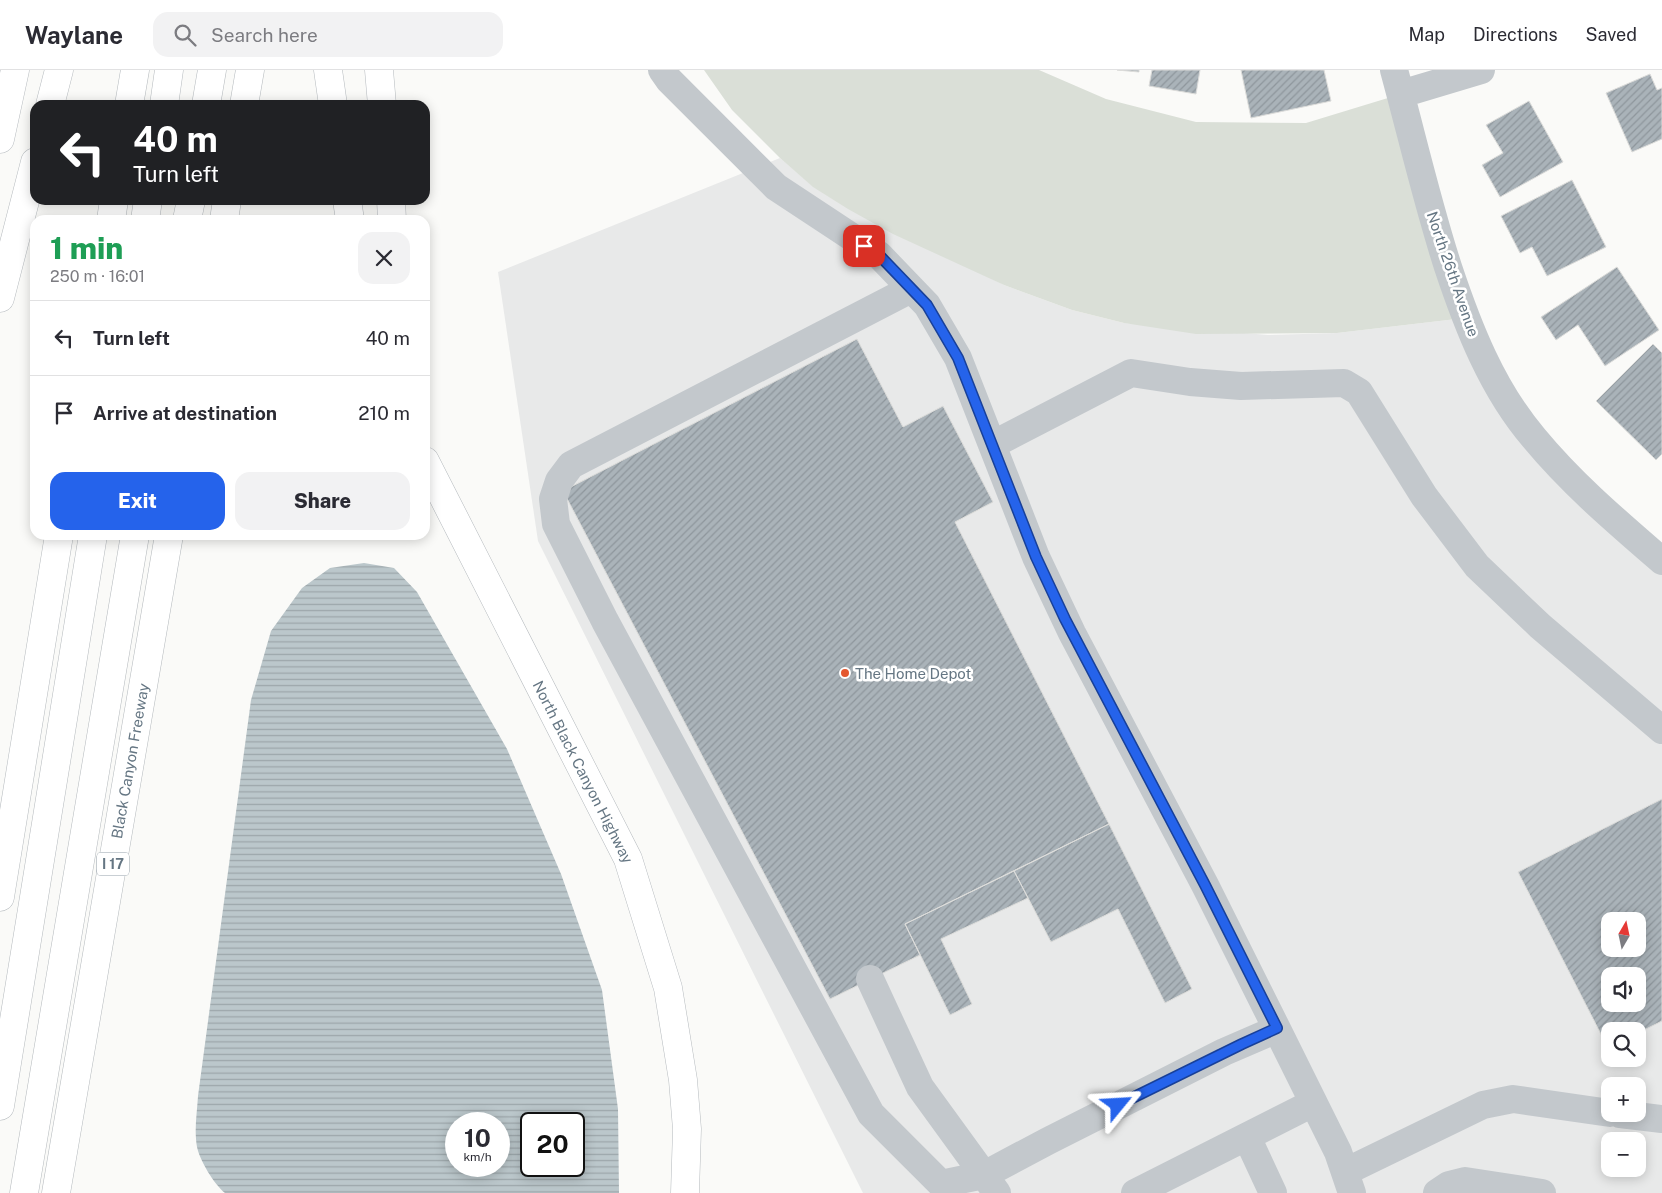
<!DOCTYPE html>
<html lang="en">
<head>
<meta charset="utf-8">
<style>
	body { margin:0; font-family:"Public Sans",sans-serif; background:#f2f2f3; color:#2b2b33; height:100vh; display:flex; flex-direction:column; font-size:19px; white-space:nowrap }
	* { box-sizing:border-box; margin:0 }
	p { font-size:16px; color:#7c7c81 }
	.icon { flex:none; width:28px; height:28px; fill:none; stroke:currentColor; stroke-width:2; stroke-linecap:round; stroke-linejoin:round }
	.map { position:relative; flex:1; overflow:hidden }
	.drawer { position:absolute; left:30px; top:145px; width:400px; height:325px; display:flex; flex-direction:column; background:#fff; border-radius:15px; box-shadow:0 2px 12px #0003 }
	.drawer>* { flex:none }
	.banner { position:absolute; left:30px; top:30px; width:400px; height:105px; border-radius:15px; box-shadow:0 2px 12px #0003; background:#202124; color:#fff; overflow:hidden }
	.needle { width:32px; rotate:9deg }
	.buttons { position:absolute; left:1601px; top:842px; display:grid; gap:10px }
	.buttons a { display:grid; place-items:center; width:45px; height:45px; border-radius:10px; background:#fff; box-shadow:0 2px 12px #0003; font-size:25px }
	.speed { position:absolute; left:445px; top:1042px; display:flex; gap:10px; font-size:25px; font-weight:700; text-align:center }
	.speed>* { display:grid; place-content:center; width:65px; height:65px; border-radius:50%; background:#fff; box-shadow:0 2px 12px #0003; line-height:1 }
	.speed small { font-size:12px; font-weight:400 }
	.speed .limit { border:2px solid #111; border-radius:8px; background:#fff; color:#111 }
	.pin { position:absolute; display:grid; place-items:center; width:42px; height:42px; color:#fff; margin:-21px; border-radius:10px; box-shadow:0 2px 8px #0006 }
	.me { position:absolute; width:55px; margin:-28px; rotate:63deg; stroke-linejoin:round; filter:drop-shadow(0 0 4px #0008) }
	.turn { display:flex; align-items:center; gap:18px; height:105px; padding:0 20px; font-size:22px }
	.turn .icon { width:65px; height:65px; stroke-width:2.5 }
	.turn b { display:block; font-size:35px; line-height:42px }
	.round { display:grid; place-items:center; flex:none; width:52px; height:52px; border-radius:15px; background:#f2f2f3 }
	.head { display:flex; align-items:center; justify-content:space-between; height:85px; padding:0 20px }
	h1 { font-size:30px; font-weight:800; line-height:38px; color:#1e9e55 }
	.primary-button { display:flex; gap:10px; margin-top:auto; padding:10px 20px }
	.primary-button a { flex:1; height:58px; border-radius:15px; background:#2563eb; color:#fff; font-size:20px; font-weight:800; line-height:58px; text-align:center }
	.primary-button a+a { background:#f2f2f3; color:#2b2b33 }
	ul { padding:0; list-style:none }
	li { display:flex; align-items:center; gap:15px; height:75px; padding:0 20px; border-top:1px solid #e1e1e2 }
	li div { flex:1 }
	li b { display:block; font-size:19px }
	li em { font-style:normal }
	header { display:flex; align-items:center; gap:30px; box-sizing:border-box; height:70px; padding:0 25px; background:#fff; border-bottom:1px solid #e1e1e2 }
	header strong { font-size:24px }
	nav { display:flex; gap:28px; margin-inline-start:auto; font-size:18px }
	.search { width:350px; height:45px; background:#f2f2f3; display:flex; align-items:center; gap:12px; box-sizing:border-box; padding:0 18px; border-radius:15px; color:#7c7c81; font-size:19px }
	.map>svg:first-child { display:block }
	.built { fill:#e8e9e9; fill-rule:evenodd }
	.green { fill:#dadfd7 }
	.water { fill:url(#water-rules); fill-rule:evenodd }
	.building { fill:url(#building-hatch); stroke:#dcdcda; fill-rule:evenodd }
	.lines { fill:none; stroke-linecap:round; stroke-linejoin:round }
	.major-casing { stroke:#b5babe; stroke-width:29 }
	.highway-casing { stroke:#b4b9bd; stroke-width:29 }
	.minor { stroke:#c3c8cc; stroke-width:28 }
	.major { stroke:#fff; stroke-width:28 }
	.highway { stroke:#fff; stroke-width:28 }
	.route-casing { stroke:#184099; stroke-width:12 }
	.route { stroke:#2563eb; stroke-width:9 }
	.poi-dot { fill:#e4572e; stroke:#fff; stroke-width:2 }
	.labels { text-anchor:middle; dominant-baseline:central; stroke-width:5; stroke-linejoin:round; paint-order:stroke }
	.shield { fill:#fff; stroke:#939fa8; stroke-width:1 }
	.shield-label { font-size:14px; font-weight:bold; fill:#657683 }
	.street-label { font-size:15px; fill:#657683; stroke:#fff }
	.poi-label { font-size:15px; fill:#657683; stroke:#fff; text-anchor:start }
</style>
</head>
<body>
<header>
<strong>Waylane</strong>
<div class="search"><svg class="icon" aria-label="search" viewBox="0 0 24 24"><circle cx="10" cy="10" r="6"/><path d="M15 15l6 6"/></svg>Search here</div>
<nav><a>Map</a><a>Directions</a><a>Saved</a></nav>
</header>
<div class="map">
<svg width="1662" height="1123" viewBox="0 0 1662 1123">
	<defs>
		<pattern id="water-rules" width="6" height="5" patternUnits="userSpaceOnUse" patternTransform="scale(1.25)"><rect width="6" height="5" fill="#bbc7cb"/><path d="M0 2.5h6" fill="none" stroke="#9ca6aa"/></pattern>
		<pattern id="building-hatch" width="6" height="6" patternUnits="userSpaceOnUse" patternTransform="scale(1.25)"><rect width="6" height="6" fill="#aab3b9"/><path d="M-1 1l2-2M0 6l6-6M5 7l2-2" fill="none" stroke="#8e969c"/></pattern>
	</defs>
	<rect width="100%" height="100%" fill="#fafaf8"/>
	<path class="built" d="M780,88L814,117L1004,215L1072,240L1124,253L1268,265L1337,263L1465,248L1499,318L1662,491V1123H863L538,471L498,202ZM1610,851H1638V879H1610ZM1610,906H1638V934H1610ZM1610,961H1638V989H1610ZM1610,1016H1638V1044H1610ZM1610,1071H1638V1099H1610Z"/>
	<path class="green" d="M704,0H1039L1106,29L1196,52L1306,53L1401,24L1465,248L1337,263L1196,264L1124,253L1072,240L1004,215L893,164L848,139L813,117L780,88L732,40Z"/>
	<path class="water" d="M364,493L394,498L417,522L507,679L561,804L602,920L618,1039L619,1123H225C214,1114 200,1091 197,1077C194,1060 197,1043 198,1026L251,630L271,561L302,518L330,498ZM456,1054H499V1096H456ZM531,1054H574V1096H531Z"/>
	<path class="building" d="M1117,0H1139V2Z
		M1152,0H1200L1196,24L1149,16Z
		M1241,0H1324L1331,31L1251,48Z
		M1650,4L1657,20L1662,18V69L1632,82L1606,23Z
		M1529,31L1563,92L1500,127L1482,95L1503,83L1486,55Z
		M1572,110L1606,177L1547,206L1532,177L1520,183L1501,146Z
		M1617,197L1659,260L1605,296L1578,255L1556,270L1541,247Z
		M857,269L903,357L943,336L993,432L955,452L1109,754L905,854L920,885L830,929L563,421Z
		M1653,274L1662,283V384L1656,390L1596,331Z
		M1662,729V951L1638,963V961H1610V977L1608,978L1518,802ZM1610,851H1638V879H1610ZM1610,906H1638V934H1610Z
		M1109,754L1192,919L1165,933L1118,839L1051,872L1014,801Z
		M1014,801L1028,828L941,869L972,934L950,945L905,854Z"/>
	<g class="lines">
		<defs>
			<path id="major" d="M379,0L382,35
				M0,69L15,0
				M391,130L392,150
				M425,391L628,789L668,918L683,1010L687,1059L685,1123"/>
			<path id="highway" d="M328,0L333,35
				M50,35L59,0
				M129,35L135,0
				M164,35L169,0
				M206,35L212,0
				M244,35L250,0
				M347,130L350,150
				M111,150L114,130
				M145,150L148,130
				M187,150L191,130
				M224,150L227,130
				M0,228L35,92
				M0,827L59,465
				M0,1036L93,465
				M24,1123L135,465
				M56,1123L169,465"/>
		</defs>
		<use href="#major" class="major-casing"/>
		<use href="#highway" class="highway-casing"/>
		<path class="minor" d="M662,0L669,10L776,117L879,185L927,235L958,288L1036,487L1072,563L1205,815L1277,959L1338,1082L1352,1123
			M1394,0C1412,66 1427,132 1448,197C1468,257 1492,319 1534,368C1572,414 1617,452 1662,491
			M1401,24L1481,0
			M911,219L571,395L559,411L553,429L556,454L605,551L871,1044L941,1114L984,1105L1048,1071L1224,982L1277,959
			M992,375L1131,303L1190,312L1241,316L1344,313L1359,322L1424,426L1477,496L1540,556L1662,660
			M870,909L920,1017L997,1123
			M1620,1044L1662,1049
			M1247,1067L1273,1123
			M1345,1102L1483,1035L1513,1029L1610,1043
			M1135,1123L1313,1033
			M1437,1123L1449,1115L1465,1111L1542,1123"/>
		<use href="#major" class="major"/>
		<use href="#highway" class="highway"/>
	</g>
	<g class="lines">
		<defs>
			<path id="route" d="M864,176L879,185L927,235L958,288L1036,487L1065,549L1205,815L1277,958L1242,974L1118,1035"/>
		</defs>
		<use href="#route" class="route-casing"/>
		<use href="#route" class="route"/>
	</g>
	<circle class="poi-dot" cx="845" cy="603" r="5"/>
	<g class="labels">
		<rect class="shield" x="97" y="782.5" width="32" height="23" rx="4"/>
		<g class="shield-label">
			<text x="113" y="794">I 17</text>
		</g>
		<g class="street-label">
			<text transform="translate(1453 204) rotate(71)">North 26th Avenue</text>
			<text transform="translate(130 691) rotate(-80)">Black Canyon Freeway</text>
			<text transform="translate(583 702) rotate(63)">North Black Canyon Highway</text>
		</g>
		<g class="poi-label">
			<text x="855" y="603">The Home Depot</text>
		</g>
	</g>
</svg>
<div class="buttons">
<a><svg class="needle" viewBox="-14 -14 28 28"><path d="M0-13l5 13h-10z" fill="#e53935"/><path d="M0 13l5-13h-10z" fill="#7c7c81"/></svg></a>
<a><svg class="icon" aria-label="sound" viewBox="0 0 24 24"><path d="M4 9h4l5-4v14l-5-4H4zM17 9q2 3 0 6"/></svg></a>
<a><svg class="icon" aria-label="search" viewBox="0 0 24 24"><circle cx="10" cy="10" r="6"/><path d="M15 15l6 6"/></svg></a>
<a>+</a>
<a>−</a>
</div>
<div class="speed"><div>10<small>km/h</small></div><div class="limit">20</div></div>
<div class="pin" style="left:864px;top:176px;background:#d93025"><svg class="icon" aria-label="arrive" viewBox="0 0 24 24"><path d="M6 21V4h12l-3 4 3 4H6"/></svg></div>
<svg class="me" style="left:1118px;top:1035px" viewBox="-20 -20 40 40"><path d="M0-17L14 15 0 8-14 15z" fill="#2563eb" stroke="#fff" stroke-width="4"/></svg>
<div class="banner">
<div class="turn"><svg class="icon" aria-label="left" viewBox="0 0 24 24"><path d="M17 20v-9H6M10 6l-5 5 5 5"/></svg><div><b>40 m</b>Turn left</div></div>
</div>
<section class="drawer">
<div class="head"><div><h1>1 min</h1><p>250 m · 16:01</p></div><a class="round"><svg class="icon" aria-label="close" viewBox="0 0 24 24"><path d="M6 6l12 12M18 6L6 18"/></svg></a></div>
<ul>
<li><svg class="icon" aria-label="left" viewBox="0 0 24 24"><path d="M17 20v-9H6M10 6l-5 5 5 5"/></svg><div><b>Turn left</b></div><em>40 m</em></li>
<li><svg class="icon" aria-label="arrive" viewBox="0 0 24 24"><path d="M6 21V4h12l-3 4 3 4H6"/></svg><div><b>Arrive at destination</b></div><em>210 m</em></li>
</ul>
<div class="primary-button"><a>Exit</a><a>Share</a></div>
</section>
</div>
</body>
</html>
